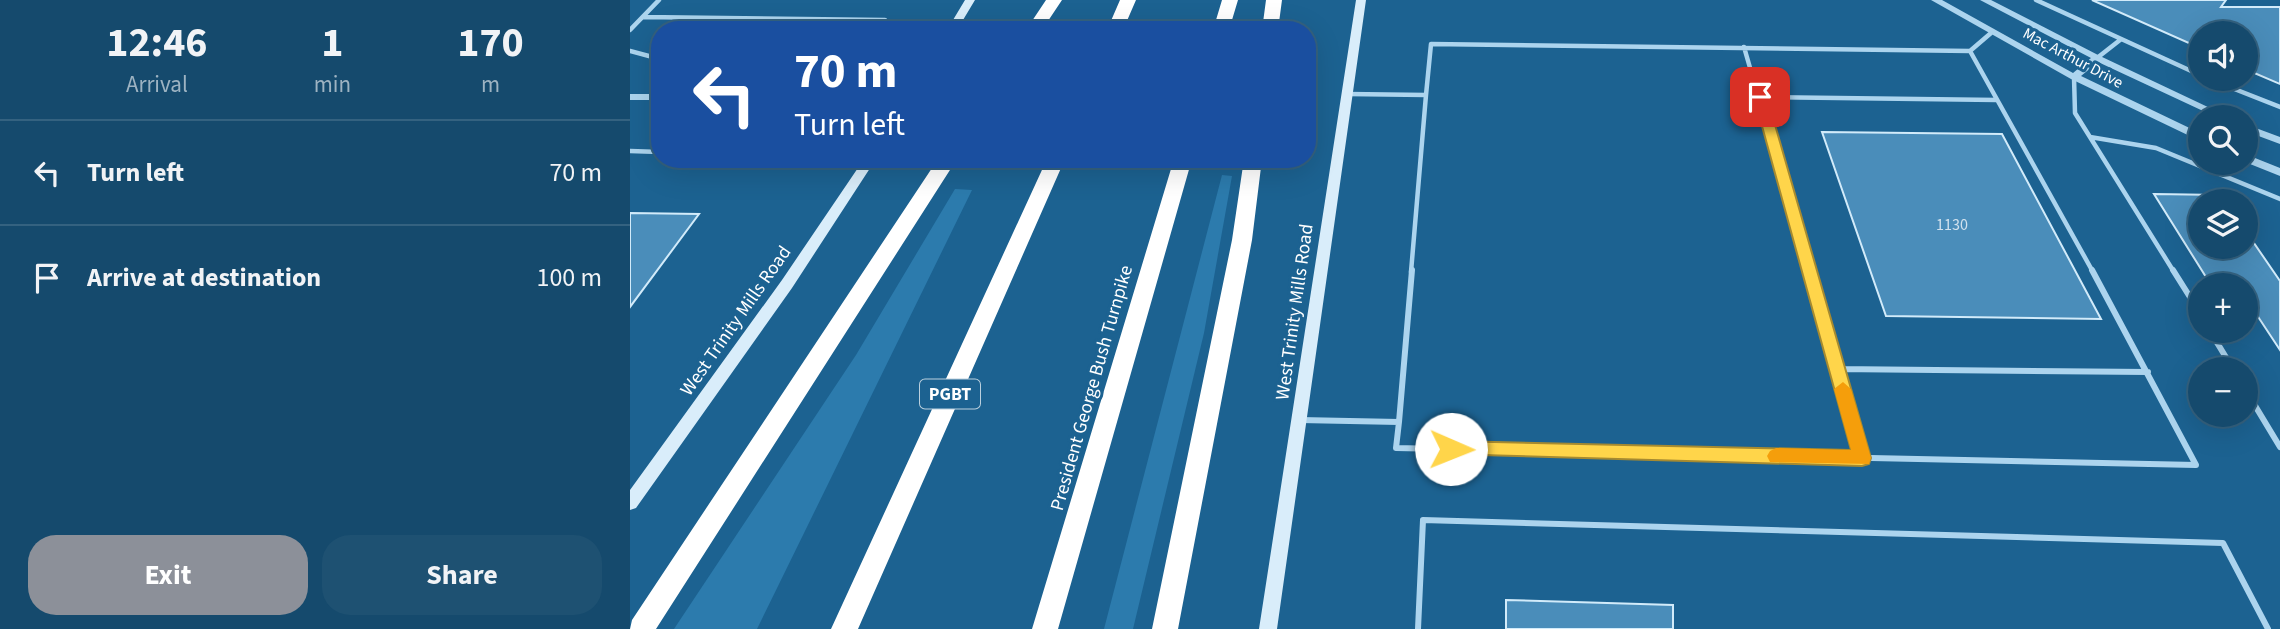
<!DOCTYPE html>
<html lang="en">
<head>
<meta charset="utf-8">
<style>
	body { margin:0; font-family:"Source Sans 3",sans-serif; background:#1e5172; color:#f1f3f6; height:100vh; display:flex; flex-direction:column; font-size:26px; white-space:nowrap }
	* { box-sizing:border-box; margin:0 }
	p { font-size:23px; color:#9db3c2 }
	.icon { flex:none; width:38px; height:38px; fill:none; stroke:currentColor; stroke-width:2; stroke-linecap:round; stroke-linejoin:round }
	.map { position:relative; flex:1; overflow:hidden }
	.panel { display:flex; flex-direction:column; background:#154a6d; width:630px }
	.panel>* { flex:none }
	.hud { position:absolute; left:21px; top:21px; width:665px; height:147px; border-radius:28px; box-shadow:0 7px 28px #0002,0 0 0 2px #346280; background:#1a4fa0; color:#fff; overflow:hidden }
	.fabs { position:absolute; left:1558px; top:21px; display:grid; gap:14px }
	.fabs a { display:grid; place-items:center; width:70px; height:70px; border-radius:50%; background:#154a6d; box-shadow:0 7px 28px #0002,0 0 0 2px #346280; font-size:35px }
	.pin { position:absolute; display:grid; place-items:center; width:60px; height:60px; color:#fff; margin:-30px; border-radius:14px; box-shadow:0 4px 10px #0006 }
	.me { position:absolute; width:77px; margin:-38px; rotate:91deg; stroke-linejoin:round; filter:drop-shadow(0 0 5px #0008) }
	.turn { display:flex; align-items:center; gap:24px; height:147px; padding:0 28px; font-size:32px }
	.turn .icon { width:91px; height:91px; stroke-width:2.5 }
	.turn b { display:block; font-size:49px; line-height:60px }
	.eta { display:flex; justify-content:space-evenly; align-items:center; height:119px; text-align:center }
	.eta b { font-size:42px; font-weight:700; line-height:49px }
	.action { display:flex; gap:14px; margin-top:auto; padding:14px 28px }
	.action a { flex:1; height:80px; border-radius:28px; background:#8c9099; color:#fff; font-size:28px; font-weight:700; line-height:80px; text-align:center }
	.action a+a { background:#1e5172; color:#f1f3f6 }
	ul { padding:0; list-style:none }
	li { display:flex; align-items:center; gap:21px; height:105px; padding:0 28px; border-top:2px solid #346280 }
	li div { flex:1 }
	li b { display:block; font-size:26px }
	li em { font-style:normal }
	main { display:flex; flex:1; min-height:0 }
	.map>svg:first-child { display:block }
	.green { fill:#2c7bad }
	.building { fill:#4a8dba; stroke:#d2ebfa; stroke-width:2 }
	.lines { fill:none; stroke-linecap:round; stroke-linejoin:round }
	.service-far1 { stroke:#acd4ee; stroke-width:4.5 }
	.service { stroke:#acd4ee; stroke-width:6 }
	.minor { stroke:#acd4ee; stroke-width:6 }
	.tertiary { fill:#acd4ee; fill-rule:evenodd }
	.secondary { fill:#d9edfa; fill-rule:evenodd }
	.motorway { fill:#fff; fill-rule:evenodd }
	.route { fill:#ffd54a; stroke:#a68a30; stroke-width:2 }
	.slow { fill:#f59e0b }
	.labels { text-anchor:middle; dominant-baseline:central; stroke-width:6; stroke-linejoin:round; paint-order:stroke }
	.far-street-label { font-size:16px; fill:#fff; stroke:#1c6291 }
	.number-label { font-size:16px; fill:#d2e2ee }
	.shield { fill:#1c6291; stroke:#bbd0de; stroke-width:2 }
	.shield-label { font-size:18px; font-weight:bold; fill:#fff }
	.street-label { font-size:19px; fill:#fff; stroke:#1c6291 }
</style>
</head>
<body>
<main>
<section class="panel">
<div class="eta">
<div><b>12:46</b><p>Arrival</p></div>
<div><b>1</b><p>min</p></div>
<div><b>170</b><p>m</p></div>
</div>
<ul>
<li><svg class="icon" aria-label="left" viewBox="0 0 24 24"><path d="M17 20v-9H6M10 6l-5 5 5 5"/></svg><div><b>Turn left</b></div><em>70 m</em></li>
<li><svg class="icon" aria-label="arrive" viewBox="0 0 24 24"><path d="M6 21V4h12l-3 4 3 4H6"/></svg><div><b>Arrive at destination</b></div><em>100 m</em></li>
</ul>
<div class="action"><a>Exit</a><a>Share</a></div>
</section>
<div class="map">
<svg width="1650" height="629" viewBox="0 0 1650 629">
	<rect width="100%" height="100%" fill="#1c6291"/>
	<path class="green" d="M592,175L602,176L574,333L503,629H474Z
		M325,189L342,190L127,629H44L226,355Z"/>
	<path class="building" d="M1462,0H1596L1591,7H1650V84L1615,69V33H1570V48Z
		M1192,132L1372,134L1471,319L1256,316Z
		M1524,194L1591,195L1595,201H1570V247H1615V230L1650,281V350L1615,297V285H1581Z
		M0,213L69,214L0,307Z
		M876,600L1043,605V629H876Z"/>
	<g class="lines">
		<path class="service-far1" d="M1406,0L1570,75
			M13,17L255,20L247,30
			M0,30L29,0
			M1114,47L1179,272
			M0,51L30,59
			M1340,51L1463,272
			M1467,58L1490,40
			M1444,77L1445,113L1544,272
			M1579,79L1650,107
			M717,94L796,95L801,44L1340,51L1361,33
			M1130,97L1367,100
			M1460,137L1526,148L1650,199
			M0,151L30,152
			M781,272L796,95"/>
		<path class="service" d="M1178,270L1232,458
			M1543,270L1570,313
			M1580,331L1603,369
			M1207,369L1518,372
			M1615,389L1650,447
			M670,420L769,422L766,448L1566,465L1462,270
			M769,422L782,270
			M788,629L793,520L1593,543L1638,629"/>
		<path class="minor" d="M0,97H30"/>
		<path class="tertiary" d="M1301,0H1312L1443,73L1461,58L1350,0H1361L1470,56L1599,117H1586L1468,62L1451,76L1570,133V140L1566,139L1441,79Z
			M1615,124L1650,137V144L1615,131Z
			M1615,154L1650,168V176L1615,162Z"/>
		<path class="secondary" d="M335,0H345L327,30H317Z
			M726,0H736L647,629H629Z
			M234,159H246L162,288L6,508L0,510V490L152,280Z"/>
		<path class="motorway" d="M416,0H432L412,30H396Z
			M490,0H506L493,30H477Z
			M592,0H608L599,30H583Z
			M636,0H652L648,30H632Z
			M308,159H327L26,629H0L2,620Z
			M417,159H435L228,629H201Z
			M544,159H562L428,629H402Z
			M614,159H632L622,240L548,629H522L602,240Z"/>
	</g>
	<path class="route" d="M1130,93L1137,97L1241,458L1239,464L1232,466L815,454L812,449L821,441L1221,450L1124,97Z"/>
	<path class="slow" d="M1213,382L1221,389L1241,458L1239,464L1140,462L1137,456L1140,451L1146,448L1221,450L1204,389Z"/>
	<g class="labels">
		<g class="far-street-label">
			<text transform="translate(1443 58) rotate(28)">Mac Arthur Drive</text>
		</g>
		<g class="number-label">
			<text x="1322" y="225">1130</text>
		</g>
		<rect class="shield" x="290" y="379.5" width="60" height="29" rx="5"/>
		<g class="shield-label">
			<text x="320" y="394">PGBT</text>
		</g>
		<g class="street-label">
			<text transform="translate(665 312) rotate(-82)">West Trinity Mills Road</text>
			<text transform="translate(106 321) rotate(-55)">West Trinity Mills Road</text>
			<text transform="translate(462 388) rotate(-74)">President George Bush Turnpike</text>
		</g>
	</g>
</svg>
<div class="fabs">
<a><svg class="icon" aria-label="sound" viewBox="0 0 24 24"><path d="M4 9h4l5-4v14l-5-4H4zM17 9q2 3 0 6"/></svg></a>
<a><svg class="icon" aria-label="search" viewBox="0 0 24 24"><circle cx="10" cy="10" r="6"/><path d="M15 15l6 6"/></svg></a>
<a><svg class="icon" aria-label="layers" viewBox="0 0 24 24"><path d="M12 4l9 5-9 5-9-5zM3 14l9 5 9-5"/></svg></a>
<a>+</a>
<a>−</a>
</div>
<div class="pin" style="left:1130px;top:97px;background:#d93025"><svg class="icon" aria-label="arrive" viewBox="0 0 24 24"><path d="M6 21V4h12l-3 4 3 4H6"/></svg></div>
<svg class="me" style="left:821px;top:449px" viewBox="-20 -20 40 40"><circle r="19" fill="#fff"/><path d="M0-13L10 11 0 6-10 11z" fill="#ffd54a"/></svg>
<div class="hud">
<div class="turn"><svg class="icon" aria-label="left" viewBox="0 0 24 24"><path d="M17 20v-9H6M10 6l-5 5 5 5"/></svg><div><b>70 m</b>Turn left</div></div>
</div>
</div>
</main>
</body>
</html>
